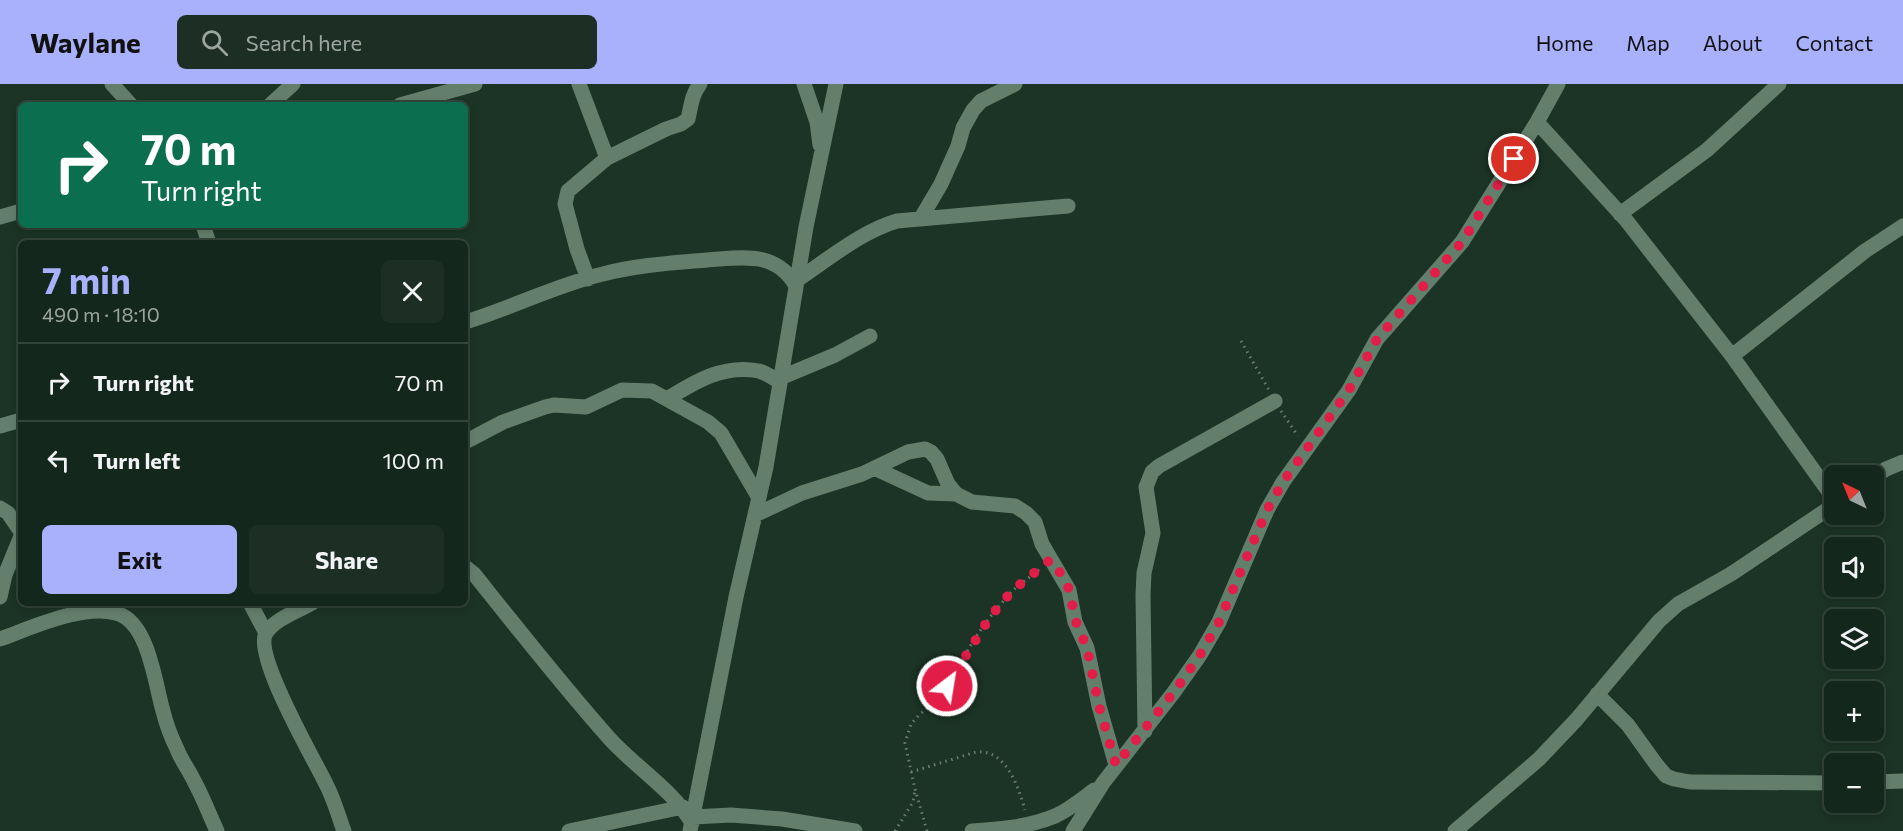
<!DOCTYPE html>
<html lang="en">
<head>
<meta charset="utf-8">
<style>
	body { margin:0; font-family:Commissioner,sans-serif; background:#1d2f25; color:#f1f3f6; height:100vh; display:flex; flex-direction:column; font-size:22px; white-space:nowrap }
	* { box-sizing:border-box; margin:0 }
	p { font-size:20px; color:#9da5a3 }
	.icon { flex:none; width:33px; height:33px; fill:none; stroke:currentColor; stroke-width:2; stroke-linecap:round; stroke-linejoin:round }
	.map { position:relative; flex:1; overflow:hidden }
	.details { position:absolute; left:18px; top:156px; width:450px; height:366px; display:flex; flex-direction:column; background:#14271c; border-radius:9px; box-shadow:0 3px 9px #0003,0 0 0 2px #33443b }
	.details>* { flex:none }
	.hud { position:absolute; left:18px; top:18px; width:450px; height:126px; border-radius:9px; box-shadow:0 3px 9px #0003,0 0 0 2px #33443b; background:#0b6e4f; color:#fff; overflow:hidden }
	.needle { width:39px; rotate:317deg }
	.tools { position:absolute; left:1824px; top:381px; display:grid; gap:12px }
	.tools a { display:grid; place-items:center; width:60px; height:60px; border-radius:9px; background:#14271c; box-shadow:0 3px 9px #0003,0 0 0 2px #33443b; font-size:30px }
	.pin { position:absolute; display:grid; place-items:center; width:51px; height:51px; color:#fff; margin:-26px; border:3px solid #fff; border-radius:50%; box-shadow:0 2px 6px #0007 }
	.me { position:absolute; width:66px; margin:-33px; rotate:31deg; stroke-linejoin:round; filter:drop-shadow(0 0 4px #0008) }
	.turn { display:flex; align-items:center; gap:21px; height:126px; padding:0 24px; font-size:27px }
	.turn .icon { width:78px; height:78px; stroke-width:2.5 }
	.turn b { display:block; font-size:42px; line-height:51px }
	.round { display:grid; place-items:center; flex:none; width:63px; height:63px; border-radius:9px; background:#1d2f25 }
	.summary { display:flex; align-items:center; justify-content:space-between; height:102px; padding:0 24px }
	h1 { font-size:36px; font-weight:700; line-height:45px; color:#a9b0fc }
	.action { display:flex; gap:12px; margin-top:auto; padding:12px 24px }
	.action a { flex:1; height:69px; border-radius:9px; background:#a9b0fc; color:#111; font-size:24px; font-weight:700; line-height:69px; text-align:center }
	.action a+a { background:#1d2f25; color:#f1f3f6 }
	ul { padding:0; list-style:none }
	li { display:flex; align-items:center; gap:18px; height:78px; padding:0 24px; border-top:2px solid #33443b }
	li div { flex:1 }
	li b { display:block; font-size:22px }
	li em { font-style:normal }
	header { display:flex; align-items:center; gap:36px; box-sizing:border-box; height:84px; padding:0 30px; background:#a9b0fc; color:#111 }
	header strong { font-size:28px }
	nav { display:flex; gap:33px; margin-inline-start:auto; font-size:21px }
	.search { width:420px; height:54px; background:#1d2f25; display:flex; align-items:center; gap:15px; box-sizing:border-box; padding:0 21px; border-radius:9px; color:#9da5a3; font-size:22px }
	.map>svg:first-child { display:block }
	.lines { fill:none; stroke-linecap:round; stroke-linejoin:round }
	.path { stroke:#697e71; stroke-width:3; stroke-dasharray:1.5 4.5; stroke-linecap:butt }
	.minor { stroke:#637f6c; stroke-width:15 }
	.route { stroke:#e11d48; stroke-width:10; stroke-dasharray:0 18 }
</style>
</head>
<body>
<header>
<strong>Waylane</strong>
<div class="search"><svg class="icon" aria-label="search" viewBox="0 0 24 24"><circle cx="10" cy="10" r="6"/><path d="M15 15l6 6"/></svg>Search here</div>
<nav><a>Home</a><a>Map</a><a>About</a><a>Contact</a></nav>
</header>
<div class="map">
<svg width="1903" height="747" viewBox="0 0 1903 747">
	<rect width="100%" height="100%" fill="#1b3425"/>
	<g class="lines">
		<path class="path" d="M1241,257L1269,306
			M1281,327L1298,352
			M911,688L976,668C1006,665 1018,702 1025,726
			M895,747L913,718L915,706
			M927,747L915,705L905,659L911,640L919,631L939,615L975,554L990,533L1012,507L1041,484"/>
		<path class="minor" d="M112,0L131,21
			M579,0L607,74
			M804,0L817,38L820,61
			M270,21L293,0
			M400,21L475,0
			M1537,38L1626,136L1732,272L1834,415
			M1620,130L1707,66L1779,0
			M0,133L21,127
			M921,134L941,100L958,62L963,44L973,26L981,17L1015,0
			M203,141L209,159
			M588,195L577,165L565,120L568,107L607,74L666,45L681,40L688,35C691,22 692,10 700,0
			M797,196C827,176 862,147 897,137L1068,122
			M465,238C512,224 556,201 603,190C637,181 672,179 707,176C741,174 776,166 796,202
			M1732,272L1865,167L1903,142
			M780,294L835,271L870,252
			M667,315C696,297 724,280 759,287C766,289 773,294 780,298
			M0,342L21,336
			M465,358L503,338L545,323L554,321L586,323L622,306L652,307L708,338L721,349L759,414
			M874,384L928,409L956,410
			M1874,393L1886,385L1903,378
			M0,424L8,429L21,448
			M755,431L802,409L862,390L908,368L925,365L931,368L937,375L948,400L956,410L972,418L1015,422L1026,429L1035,438L1042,460L1069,506L1075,538L1087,564L1099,622L1116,681
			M465,483L474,490C518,545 562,601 609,654C635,683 672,705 692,739
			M0,513L5,491L21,452
			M250,519L266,549
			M312,519C298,527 275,535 266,549C253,571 314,675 326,700C334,715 338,731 344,747
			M0,555C31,544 86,518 119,530C149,541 155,600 163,627C166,639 171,653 177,665C181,676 189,686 194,697C203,713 209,730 217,747
			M1597,610L1628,641L1656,680L1666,692L1674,695L1690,698L1834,699
			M1145,647L1143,511L1144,489L1153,449L1146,403L1152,388L1159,382L1275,317
			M1874,698L1903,697
			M693,733L731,731L782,735L855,747
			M569,747L683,723
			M690,747L736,513L766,383L806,143L836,0
			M972,747C1000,745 1029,743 1055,732C1069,726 1082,715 1094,706
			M1073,747L1103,699L1174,608L1200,571L1219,538L1267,426L1283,398L1349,306L1377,255L1462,158L1537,38L1558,0
			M1455,747L1539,675L1576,636L1659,537L1678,520L1731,490L1834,421"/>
	</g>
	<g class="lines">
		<path class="route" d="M947,602L990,533L1012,507L1050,476L1065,495L1069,506L1076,538L1087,564L1099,622L1116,681L1174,608L1200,571L1219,538L1267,426L1283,398L1349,306L1377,255L1462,158L1514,75"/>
	</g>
</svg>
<div class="tools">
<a><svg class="needle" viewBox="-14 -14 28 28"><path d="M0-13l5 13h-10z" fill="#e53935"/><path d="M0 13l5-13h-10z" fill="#9da5a3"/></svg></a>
<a><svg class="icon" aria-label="sound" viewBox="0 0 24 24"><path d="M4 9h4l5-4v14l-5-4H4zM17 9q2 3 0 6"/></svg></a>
<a><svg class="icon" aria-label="layers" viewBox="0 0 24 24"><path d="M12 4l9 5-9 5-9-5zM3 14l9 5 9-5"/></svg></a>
<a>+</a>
<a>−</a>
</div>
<div class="pin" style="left:1514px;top:75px;background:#d93025"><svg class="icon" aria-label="arrive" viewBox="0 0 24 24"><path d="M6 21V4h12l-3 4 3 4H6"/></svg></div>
<svg class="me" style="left:947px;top:602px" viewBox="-20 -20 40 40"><circle r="17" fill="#e11d48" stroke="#fff" stroke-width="3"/><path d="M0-11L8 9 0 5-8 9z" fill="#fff"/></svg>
<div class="hud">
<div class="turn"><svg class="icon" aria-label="right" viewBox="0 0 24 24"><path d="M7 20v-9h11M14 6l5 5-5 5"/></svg><div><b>70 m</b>Turn right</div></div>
</div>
<section class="details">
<div class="summary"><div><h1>7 min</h1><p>490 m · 18:10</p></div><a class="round"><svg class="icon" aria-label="close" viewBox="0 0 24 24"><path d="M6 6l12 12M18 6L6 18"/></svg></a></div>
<ul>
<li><svg class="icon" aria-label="right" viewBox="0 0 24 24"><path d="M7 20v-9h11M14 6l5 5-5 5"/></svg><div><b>Turn right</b></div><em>70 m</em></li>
<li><svg class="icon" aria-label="left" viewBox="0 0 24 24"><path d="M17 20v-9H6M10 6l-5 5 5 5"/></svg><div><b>Turn left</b></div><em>100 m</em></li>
</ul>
<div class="action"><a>Exit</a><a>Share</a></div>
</section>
</div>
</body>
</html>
